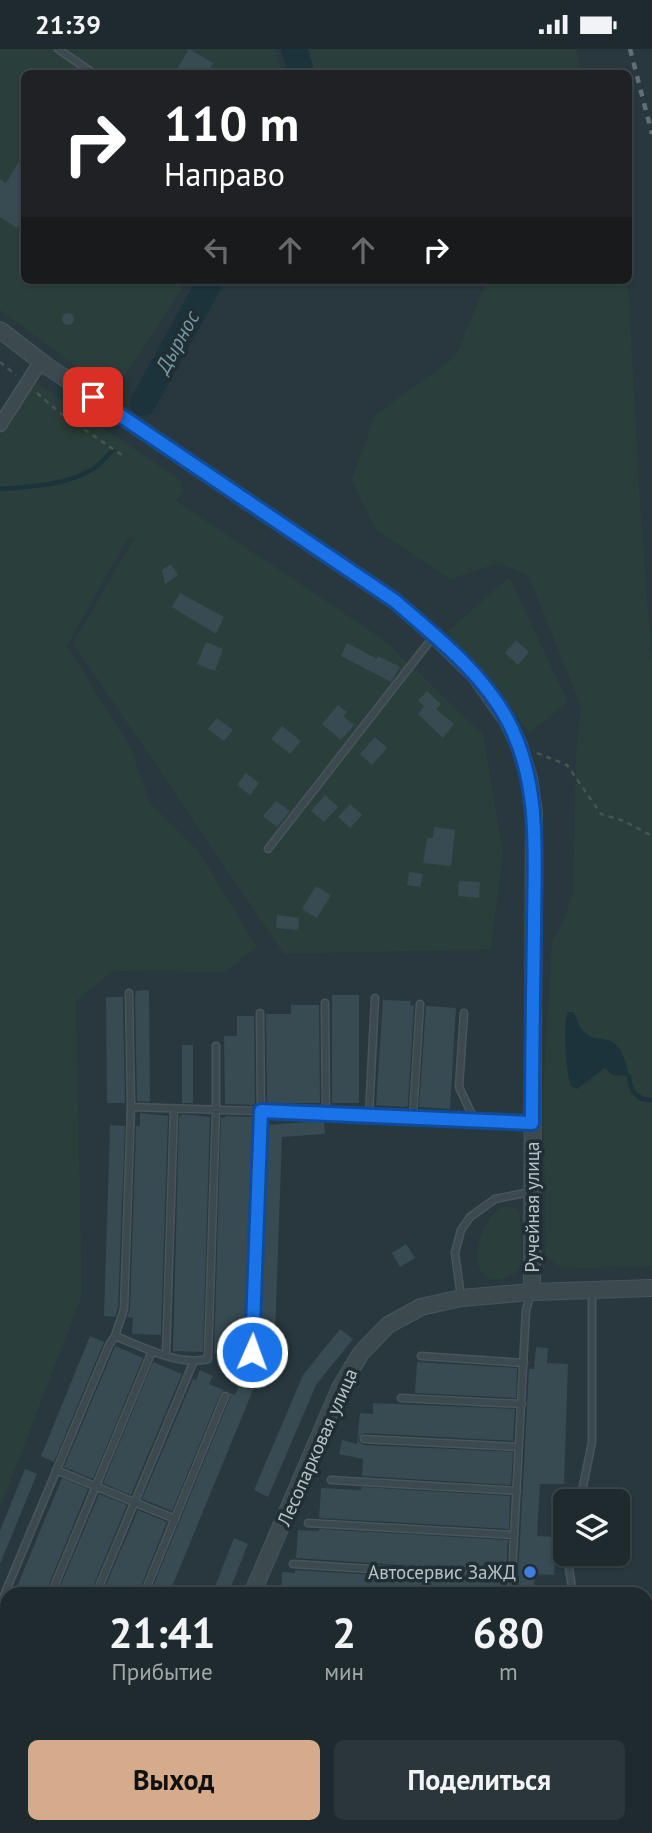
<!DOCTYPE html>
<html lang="ru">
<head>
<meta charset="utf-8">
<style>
	body { margin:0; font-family:"PT Sans",sans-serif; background:#2b363a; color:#f1f3f6; height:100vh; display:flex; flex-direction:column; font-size:26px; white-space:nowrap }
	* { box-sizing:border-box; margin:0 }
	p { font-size:23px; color:#a1a7aa }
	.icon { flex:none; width:38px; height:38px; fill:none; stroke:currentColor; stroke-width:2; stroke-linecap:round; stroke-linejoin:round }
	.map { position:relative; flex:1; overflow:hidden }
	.side { position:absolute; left:0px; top:1538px; width:653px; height:247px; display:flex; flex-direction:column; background:#1e2a2e; border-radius:21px 21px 0 0; box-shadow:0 2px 5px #0004,0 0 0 2px #3c464a }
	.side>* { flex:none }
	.banner { position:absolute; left:21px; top:21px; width:611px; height:214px; border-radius:10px; box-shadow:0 2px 5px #0004,0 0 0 2px #3c464a; background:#202124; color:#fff; overflow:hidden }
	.tools { position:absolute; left:553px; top:1440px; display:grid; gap:14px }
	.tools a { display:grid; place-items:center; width:77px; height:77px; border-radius:10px; background:#1e2a2e; box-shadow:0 2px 5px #0004,0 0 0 2px #3c464a; font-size:35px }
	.pin { position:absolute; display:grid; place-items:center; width:60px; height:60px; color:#fff; margin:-30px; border-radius:14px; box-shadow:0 4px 10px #0006 }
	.me { position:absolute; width:77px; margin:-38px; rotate:2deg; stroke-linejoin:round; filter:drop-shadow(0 0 5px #0008) }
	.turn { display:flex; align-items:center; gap:24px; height:147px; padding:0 28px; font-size:32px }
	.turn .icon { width:91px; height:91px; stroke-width:2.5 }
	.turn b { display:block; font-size:49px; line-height:60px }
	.lanes { display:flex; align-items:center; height:66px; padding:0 28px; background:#0003; justify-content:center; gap:35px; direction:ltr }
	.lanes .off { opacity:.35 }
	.eta { display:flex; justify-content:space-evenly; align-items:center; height:119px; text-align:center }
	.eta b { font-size:42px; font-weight:600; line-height:49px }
	.action { display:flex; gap:14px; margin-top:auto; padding:14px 28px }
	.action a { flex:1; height:80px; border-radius:10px; background:#d6ab8b; color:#111; font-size:28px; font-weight:600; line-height:80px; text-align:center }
	.action a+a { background:#2b363a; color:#f1f3f6 }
	.status { display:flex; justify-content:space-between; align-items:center; height:49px; padding:0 35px; background:#1e2a2e; direction:ltr }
	.status svg { height:19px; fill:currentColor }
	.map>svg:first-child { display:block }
	.green { fill:#2a3f3b }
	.water { fill:#1c333c }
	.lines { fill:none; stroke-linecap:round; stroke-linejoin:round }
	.stream { stroke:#1c333c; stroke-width:4.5 }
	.river { stroke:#1c333c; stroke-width:26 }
	.building { fill:#384b52 }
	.service-casing { stroke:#48555b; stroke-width:9 }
	.minor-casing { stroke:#48555b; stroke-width:15 }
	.tertiary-casing { stroke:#48555b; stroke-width:18 }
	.path { stroke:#435753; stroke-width:2.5; stroke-dasharray:5 5; stroke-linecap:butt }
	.service { stroke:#3c494e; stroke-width:6 }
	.minor { stroke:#3c494e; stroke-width:12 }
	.tertiary { stroke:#3c494e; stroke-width:16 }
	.rail { stroke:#5e6f75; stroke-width:4.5; stroke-dasharray:7 7; stroke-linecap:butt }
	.route-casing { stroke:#114b97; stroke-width:18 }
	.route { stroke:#1a73e8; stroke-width:12 }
	.shop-dot { fill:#3f7fe0; stroke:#212e34; stroke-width:2.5 }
	.labels { text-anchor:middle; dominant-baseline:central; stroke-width:7; stroke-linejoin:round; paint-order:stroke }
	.street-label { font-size:19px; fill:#b8c4c9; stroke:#212e34 }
	.poi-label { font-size:19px; fill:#b8c4c9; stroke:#212e34; text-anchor:end }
	.water-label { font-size:21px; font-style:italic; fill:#7598a4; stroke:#212e34 }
</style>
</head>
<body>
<div class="status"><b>21:39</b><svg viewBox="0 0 49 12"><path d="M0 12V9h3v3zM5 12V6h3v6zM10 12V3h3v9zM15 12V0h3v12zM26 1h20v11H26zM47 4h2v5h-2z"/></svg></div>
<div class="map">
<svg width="652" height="1784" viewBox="0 0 652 1784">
	<rect width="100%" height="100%" fill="#28383e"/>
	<path class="green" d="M0,0H275L281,24H24V231H187L113,345L0,261Z
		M286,0H576L582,24H290Z
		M484,231H626L629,248L640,456L652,613V1217L563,1220L546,1208L543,1045L552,892L562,875L573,844L576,702L581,658L529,527L498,514L450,530L376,481L352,431L375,366L455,308L486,235Z
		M37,334L180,431L183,441L176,452L387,593L483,686L503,803L491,900L284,905L73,594L136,486L126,492L67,597L131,700L150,754L198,802L257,898L225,923L113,922L76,952L82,1246L0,1459V388L18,357Z
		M509,528L568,653L530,684L447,583Z
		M501,1158H516L520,1163C520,1179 525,1203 519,1218C512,1234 484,1235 479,1218C474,1199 485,1168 501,1158Z
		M0,1760L7,1763V1778H41L55,1784H0Z"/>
	<path class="water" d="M568,963H573C578,970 579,978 584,983C592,992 602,988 611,992C623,998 627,1016 629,1027L612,1026L605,1019L577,1040L571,1037C566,1025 562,973 568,963Z"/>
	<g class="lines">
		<path class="stream" d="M0,440C30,438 67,436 93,420C101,415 107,407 113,401
			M629,1027C630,1042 637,1051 652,1051"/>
		<path class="river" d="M294,0L300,18V24
			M143,354L211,231"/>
	</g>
	<path class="building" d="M189,0L213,14L207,24H185L177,20Z
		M24,104V167L17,179L0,168V130L6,134Z
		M62 270a6 6 0 1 1 12 0a6 6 0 1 1-12 0Z
		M171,515L178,526L165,535L162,521Z
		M180,544L224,568L216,585L172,558Z
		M516,591L529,603L518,616L505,604Z
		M206,593L223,600L215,622L197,615Z
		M347,594L377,610L378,607L400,618L391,633L341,607Z
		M427,642L441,655L436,660L454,675L443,689L418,665L424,657L418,652Z
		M338,656L347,663L343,667L354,676L341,691L322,675Z
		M217,669L233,681L224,692L208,680Z
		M282,677L301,692L290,705L271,690Z
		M375,688L387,699L372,716L360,705Z
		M246,724L259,734L250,746L237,736Z
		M325,746L338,758L324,773L311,762Z
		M276,752L290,762L277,778L263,767Z
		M350,755L362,766L350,779L338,768Z
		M434,778L455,781L451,817L423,814L427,789H433Z
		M409,823L423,825L420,838L407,836Z
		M459,832L480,833L479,849L458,847Z
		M316,837L331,846L317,869L302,860Z
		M277,866L299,869L298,881L276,879Z
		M149,941L150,1053L137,1052L135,948L136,942Z
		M332,946H359V1054H332Z
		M106,948H123L125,1054H107Z
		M383,951L411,952L410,956L414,957L408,1057L404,1058L376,1056Z
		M291,956H319L320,1054H267L266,967V965H291Z
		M426,957L456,959L450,1060L419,1058Z
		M237,967H254L255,1054L253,1056L225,1055L224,987H237Z
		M182,996H193V1054H182Z
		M140,1064L168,1067L161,1286L132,1285L133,1269L127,1268L130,1260L136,1077H140Z
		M182,1065L210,1068L203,1303L173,1302L179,1068Z
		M225,1067L253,1068L252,1077H255L244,1306L214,1305L221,1069H225Z
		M324,1072L325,1085L282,1088L275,1286L258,1285L266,1076Z
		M110,1076L125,1077L118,1259L115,1268L104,1267Z
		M406,1195L415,1209L400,1218L392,1204Z
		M340,1280L353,1290L316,1336L268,1448L254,1441L303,1326Z
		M90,1287L104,1293L54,1413L41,1407Z
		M115,1297L143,1309L93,1430L64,1418Z
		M536,1298L548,1299L547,1314L568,1315L564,1435H540L537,1487L556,1488L554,1526L535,1525L533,1545H517L529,1320H534Z
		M153,1313L182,1325L131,1446L103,1434Z
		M417,1313L517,1319L516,1349L415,1344Z
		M200,1321L213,1327L209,1335L224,1341L220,1345L172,1462L142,1450L193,1330L196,1331Z
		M245,1324L258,1329L169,1545H150L230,1349L229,1344L235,1346Z
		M373,1354L515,1360L513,1392L364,1384L358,1389L359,1393L364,1396L513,1403L511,1436L362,1427L363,1410L339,1405L342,1391L357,1395L360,1364L373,1365Z
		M25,1420L37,1425L0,1515V1482Z
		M62,1429L88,1440L45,1545H14Z
		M362,1438L510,1447L509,1480L319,1469L321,1439L361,1441Z
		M99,1445L127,1456L90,1545H57Z
		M138,1461L167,1473L138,1545H102Z
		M319,1480L508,1491L506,1523L296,1509L298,1481L319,1482Z
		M234,1489L248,1495L228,1545H212Z
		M295,1521L506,1534L505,1545H281L282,1523L295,1524Z"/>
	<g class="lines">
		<defs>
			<path id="service" d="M58,0L93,24
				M268,800L433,588
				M325,954L326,1064
				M464,964L459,1038L474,1070
				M131,1058L413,1067L532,1074
				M369,1066L375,949
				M413,1067L420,955
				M461,1248L455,1204L461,1181L470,1168L495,1150L530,1143
				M115,1287C144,1298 177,1317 208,1310L216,1061V997
				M252,1303L261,1062L260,964
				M166,1306L174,1060
				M421,1307L524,1314
				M401,1349L522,1355
				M364,1390L519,1398
				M56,1421L175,1470
				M331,1431L517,1442
				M580,1452L592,1393V1243
				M308,1474L514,1486
				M569,1505L568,1513L573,1545
				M293,1515L512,1529
				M51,1545L152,1302
				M96,1545L193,1314
				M144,1545L225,1347
				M511,1545L526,1261L531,1244
				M0,1556L109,1296L115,1287L124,1260L131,1058L129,944
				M0,1664L7,1648
				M0,1721L7,1724
				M72,1778L76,1784
				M261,1778L274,1784
				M314,1778L404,1784
				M639,1778L640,1784
				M200,1784L202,1778
				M248,1784L251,1778
				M498,1784L499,1778"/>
			<path id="minor" d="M0,376L41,312"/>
			<path id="tertiary" d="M0,281L47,317L395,552L434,586L475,626L507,671L519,696L529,729L534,763L532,1243
				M252,1545L340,1339L361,1304L388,1276L421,1258L461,1249L532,1243L652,1239
				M142,1784L144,1778"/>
		</defs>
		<use href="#service" class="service-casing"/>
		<use href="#minor" class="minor-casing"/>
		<use href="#tertiary" class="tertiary-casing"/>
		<path class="path" d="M0,313L16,326
			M37,344L60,364L125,408
			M537,704L567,716L601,765L624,772L652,787"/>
		<use href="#service" class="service"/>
		<use href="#minor" class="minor"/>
		<use href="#tertiary" class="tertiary"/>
		<path class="rail" d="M630,0L652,85"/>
	</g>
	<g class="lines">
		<defs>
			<path id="route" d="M93,348L395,552C436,588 482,623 508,672C542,737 534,810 534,881C533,945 532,1010 532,1074L261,1062L252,1303"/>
		</defs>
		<use href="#route" class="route-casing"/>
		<use href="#route" class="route"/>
	</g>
	<circle class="shop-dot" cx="530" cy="1523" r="7"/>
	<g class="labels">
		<g class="street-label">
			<text transform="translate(532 1158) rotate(-90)">Ручейная улица</text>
			<text transform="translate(317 1398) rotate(-66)">Лесопарковая улица</text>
		</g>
		<g class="poi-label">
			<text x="516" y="1523">Автосервис ЗаЖД</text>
		</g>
		<g class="water-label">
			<text transform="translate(177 293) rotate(-61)">Дырнос</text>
		</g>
	</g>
</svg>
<div class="tools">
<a><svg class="icon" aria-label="layers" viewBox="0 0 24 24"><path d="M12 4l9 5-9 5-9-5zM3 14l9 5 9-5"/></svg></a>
</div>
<div class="pin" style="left:93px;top:348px;background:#d93025"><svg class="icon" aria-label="arrive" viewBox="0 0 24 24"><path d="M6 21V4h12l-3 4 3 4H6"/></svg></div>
<svg class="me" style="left:252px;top:1303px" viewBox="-20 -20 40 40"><circle r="17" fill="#1a73e8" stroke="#fff" stroke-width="3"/><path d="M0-11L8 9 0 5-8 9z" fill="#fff"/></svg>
<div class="banner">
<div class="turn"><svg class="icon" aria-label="right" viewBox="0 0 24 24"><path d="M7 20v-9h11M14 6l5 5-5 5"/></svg><div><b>110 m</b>Направо</div></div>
<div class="lanes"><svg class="icon off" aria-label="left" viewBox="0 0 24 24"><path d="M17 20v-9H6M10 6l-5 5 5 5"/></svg><svg class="icon off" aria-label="ahead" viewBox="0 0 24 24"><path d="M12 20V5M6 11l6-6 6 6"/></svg><svg class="icon off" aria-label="ahead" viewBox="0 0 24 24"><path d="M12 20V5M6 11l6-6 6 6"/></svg><svg class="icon" aria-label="right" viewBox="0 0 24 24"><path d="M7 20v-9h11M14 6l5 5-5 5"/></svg></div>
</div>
<section class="side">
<div class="eta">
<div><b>21:41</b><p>Прибытие</p></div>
<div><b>2</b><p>мин</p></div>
<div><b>680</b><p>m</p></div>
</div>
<div class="action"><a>Выход</a><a>Поделиться</a></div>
</section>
</div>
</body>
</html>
